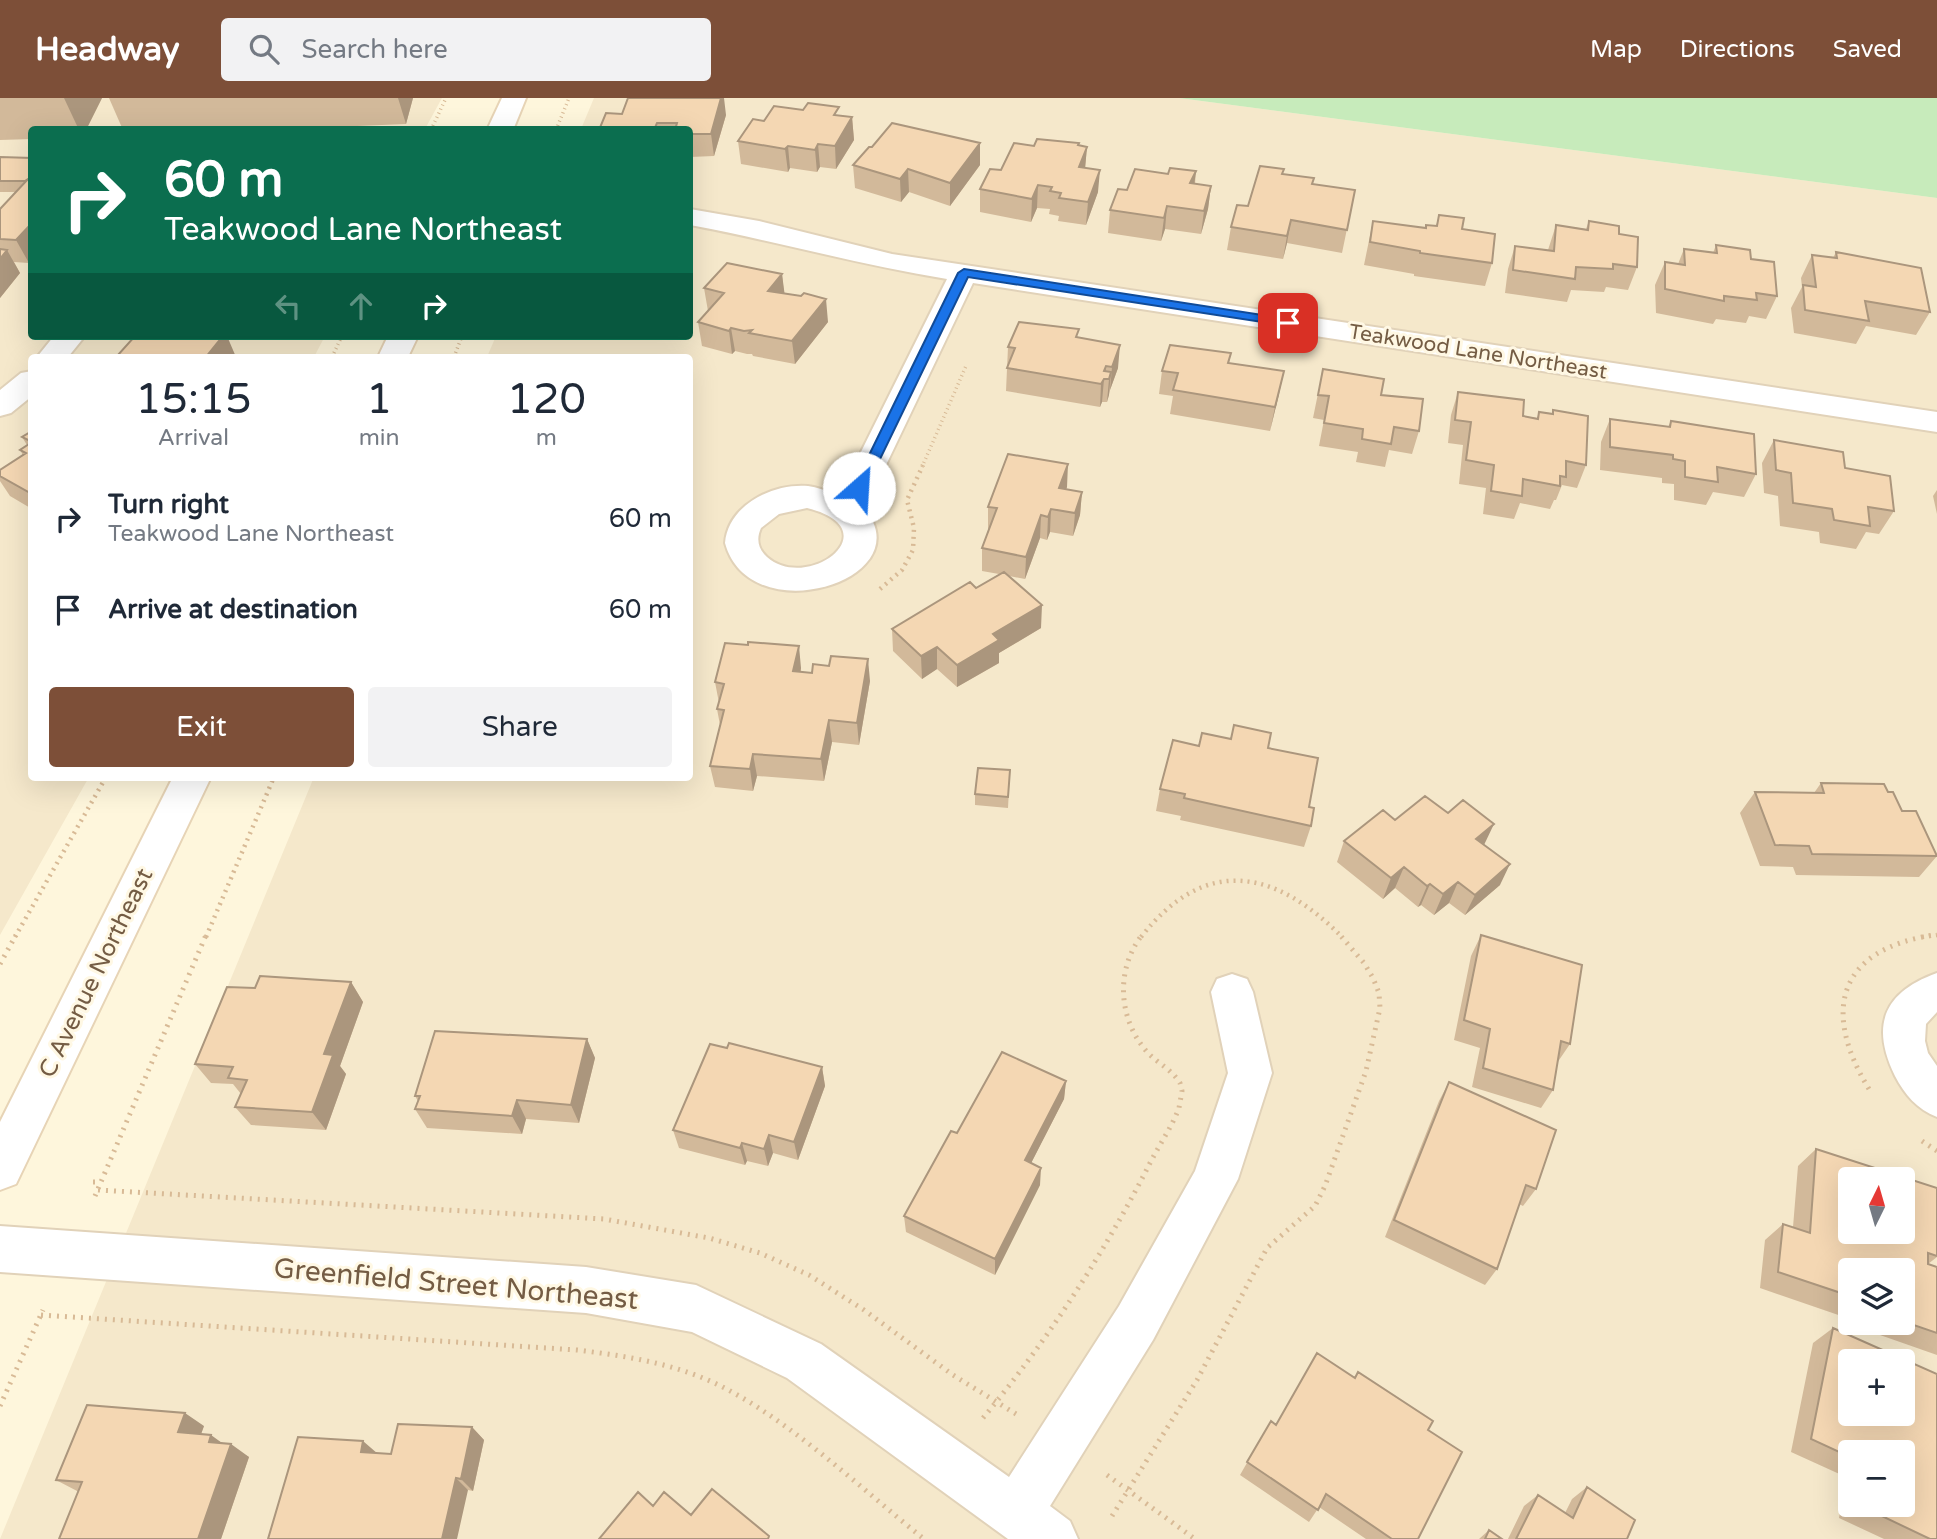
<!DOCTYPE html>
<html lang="en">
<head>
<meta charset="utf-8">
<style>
	body { margin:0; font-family:"Varela Round",sans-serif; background:#f2f2f3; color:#1f2937; height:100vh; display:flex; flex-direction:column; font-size:26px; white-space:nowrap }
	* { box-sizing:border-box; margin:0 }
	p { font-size:23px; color:#747a83 }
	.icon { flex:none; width:38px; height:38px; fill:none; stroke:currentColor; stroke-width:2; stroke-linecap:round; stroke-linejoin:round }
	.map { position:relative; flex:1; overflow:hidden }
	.drawer { position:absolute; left:28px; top:256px; width:665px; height:427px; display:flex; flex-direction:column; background:#fff; border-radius:7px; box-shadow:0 7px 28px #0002 }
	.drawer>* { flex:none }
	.guide { position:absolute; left:28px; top:28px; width:665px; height:214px; border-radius:7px; box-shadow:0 7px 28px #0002; background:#0b6e4f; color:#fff; overflow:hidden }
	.needle { width:46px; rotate:5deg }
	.controls { position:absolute; left:1838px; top:1069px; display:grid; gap:14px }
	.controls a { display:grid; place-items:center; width:77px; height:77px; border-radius:7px; background:#fff; box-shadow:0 7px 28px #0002; font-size:35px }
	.pin { position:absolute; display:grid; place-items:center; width:60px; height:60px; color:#fff; margin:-30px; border-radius:14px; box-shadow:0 4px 10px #0006 }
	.me { position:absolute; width:77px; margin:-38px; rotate:26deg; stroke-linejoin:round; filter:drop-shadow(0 0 5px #0008) }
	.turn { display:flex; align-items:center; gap:24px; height:147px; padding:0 21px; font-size:32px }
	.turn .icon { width:91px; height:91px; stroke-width:2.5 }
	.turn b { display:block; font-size:49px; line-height:60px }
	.lanes { display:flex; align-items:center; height:66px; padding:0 21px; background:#0003; justify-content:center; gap:35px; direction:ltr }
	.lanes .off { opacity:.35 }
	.eta { display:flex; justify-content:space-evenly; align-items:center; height:119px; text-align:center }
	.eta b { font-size:42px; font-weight:600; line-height:49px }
	.cta { display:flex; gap:14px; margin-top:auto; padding:14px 21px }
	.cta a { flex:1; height:80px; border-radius:7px; background:#7d4f38; color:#fff; font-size:28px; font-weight:600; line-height:80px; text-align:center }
	.cta a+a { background:#f2f2f3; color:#1f2937 }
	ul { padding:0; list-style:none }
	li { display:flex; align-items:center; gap:21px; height:91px; padding:0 21px }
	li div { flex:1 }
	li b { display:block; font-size:26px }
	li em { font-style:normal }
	header { display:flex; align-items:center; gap:42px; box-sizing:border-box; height:98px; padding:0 35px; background:#7d4f38; color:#fff }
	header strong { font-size:33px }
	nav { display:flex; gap:38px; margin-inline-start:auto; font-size:24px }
	.search { width:490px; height:63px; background:#f2f2f3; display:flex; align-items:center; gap:18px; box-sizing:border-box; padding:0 24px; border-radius:7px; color:#747a83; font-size:26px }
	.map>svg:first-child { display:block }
	.residential { fill:#f5e8cb; fill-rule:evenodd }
	.green { fill:#c7ebbb }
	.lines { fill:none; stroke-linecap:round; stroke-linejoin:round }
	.street-casing { stroke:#e1d2b9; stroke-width:4 }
	.secondary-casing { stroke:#e7d4b6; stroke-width:4 }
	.path-far2 { stroke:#d8ba96; stroke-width:3.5; stroke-dasharray:1 3.5; stroke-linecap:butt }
	.path-far1 { stroke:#d8ba96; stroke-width:4.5; stroke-dasharray:2 5; stroke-linecap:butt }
	.path { stroke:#d8ba96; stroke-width:5; stroke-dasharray:2 6; stroke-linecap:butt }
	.street { fill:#fff; fill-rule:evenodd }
	.secondary { fill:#fff; fill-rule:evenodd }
	.wall { fill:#d2b99a; fill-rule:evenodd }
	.shaded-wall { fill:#ab967d }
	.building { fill:#f4d7b3; stroke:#ab967d; stroke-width:2; fill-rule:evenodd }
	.route { fill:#1a73e8; stroke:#114b97; stroke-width:2 }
	.labels { text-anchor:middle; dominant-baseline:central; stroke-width:6; stroke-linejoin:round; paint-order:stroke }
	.far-street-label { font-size:21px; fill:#745c44; stroke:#fff8e4 }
	.street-label { font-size:24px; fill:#745c44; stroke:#fff8e4 }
	.near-street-label { font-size:28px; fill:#745c44; stroke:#fff8e4 }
</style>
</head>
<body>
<header>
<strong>Headway</strong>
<div class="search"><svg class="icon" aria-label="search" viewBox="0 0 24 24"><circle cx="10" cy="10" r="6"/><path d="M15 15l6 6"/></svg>Search here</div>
<nav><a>Map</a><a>Directions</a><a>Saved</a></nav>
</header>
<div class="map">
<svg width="1937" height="1441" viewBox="0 0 1937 1441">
	<rect width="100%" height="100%" fill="#fef6dc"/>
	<path class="residential" d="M0,0H442L425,31L32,32V238H325L314,259H32V679H89L0,837Z
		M594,0H1179L1937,100V1441H0L314,679H690V259H487L496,238H690V32L581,31ZM1850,1082H1902V1134H1850ZM1850,1172H1902V1225H1850ZM1850,1264H1902V1316H1850ZM1850,1354H1902V1407H1850Z"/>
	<path class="green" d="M1179,0H1937V100Z"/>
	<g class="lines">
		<defs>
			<path id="street" d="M690,111L759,123L892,156L1937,314V334L973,185L875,390L861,407C867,412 870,417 873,424C902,488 748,530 725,445C728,407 773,385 808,388C817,389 826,393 835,395L846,384L947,181C860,167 776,143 690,127ZM807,410C892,431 808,495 767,459C758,451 756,441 761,430L779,416Z
				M54,238H85L68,259H37Z
				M32,273V298L11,315L0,318V292L21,275Z
				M1937,875V914L1926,926L1925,943L1928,955L1937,968V1019C1917,1011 1905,997 1895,978C1870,927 1884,894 1937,875Z
				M1232,876L1247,881L1253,894L1272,975L1238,1081L1153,1242L1050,1408L1070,1423L1078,1441H1008L787,1280L692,1234L586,1215L0,1174V1128L586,1169L696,1187L821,1246L1009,1379L1119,1208L1195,1073L1228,975L1211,894L1217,881Z"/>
			<path id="secondary" d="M502,0H526L513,32H487Z
				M388,238H418L408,259H378Z
				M173,679H211L16,1086L0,1092V1024Z"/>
		</defs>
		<use href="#street" class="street-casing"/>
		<use href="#secondary" class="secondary-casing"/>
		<path class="path-far2" d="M431,32L446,0
			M556,32L569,0
			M332,259L342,238
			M454,259L462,238
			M922,369L966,268"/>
		<path class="path-far1" d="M880,491L902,472L913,452L914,430L907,402L923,367
			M15,839L106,679
			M206,839L274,679
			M1141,839C1205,757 1275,771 1342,839
			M1922,839L1937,837"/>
		<path class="path" d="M0,866L16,837
			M1869,991C1821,913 1838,851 1934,837
			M1922,1043L1937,1053
			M93,1084H101
			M98,1092L604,1121L709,1140L760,1155L809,1177L864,1212L953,1277L1016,1316
			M95,1098L206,837
			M41,1217L577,1252C618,1257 659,1263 698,1278C774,1307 859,1389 924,1441
			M0,1308L43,1212
			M983,1320C1047,1243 1101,1160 1147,1071C1157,1050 1171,1031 1179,1010L1182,993L1180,985C1172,972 1159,966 1148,955C1118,922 1115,872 1142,837
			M1107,1377L1195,1441
			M1112,1418L1197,1282L1267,1150L1315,1108L1325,1088L1366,973L1380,910L1379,895L1373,880L1364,865L1340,837"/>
		<use href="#street" class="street"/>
		<use href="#secondary" class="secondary"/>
	</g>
	<path class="wall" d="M0,0H102L86,32H32V41L0,42Z
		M109,0H413L406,26L261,32H123Z
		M726,17L714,58L690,59V32H599Z
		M839,18L852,19L854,42L836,71L820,69L817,74L790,70L788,74L741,66L738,43L764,23Z
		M980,45V67L950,108L909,94L901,104L855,90L853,67L872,49Z
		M1034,48H1079L1087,49L1085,70L1098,94L1086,127L1058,123L1059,118L1049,116L1050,111L1037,110L1031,124L980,114V91L1001,72Z
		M0,59L32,60L29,165L14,164L20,175L0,200V111L15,94H0Z
		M1196,73L1195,86L1211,88L1208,111L1201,136L1165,131L1161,143L1108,135L1110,112L1127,92L1168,76Z
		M1283,76L1312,86L1355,92L1342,155L1287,145L1283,161L1227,152L1231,129L1248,108Z
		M1439,117L1462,131L1492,165L1485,188L1414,178V176L1364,167L1373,123L1425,130L1436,128Z
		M1589,123L1619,136L1637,169L1628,192L1606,189L1604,194L1571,192L1567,204L1505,195L1508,171L1515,148L1548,152L1556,127L1586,131Z
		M1716,147L1751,161L1777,198L1766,221L1749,218L1746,225L1716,221L1713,226L1656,215L1655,187L1665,164L1678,166L1684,151L1713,155Z
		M1836,154L1930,214L1916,237L1866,228L1856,246L1794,235L1791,210L1802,189L1801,180L1812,157L1833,160Z
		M782,176L784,196L828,224L795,266L753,258L752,256H747L735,253L732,256L702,248L698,224L708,213L704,190Z
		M1079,240L1118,270L1110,292L1107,304H1102L1100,309L1006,293L1008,249Z
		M1231,255L1229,265L1279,296L1270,333L1170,316L1173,298L1159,296L1162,273Z
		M1323,271L1381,297L1419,333L1412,356L1389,352L1385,369L1356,364L1358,354L1319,348L1324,322L1313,320Z
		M1458,294L1523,318L1537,320L1539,314L1552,316L1553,312L1586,367L1577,390L1562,387L1556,402H1554L1550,411L1520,405L1514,421L1483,416L1486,390L1459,386L1463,347L1448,345L1451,317Z
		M1610,321L1668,329L1671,323L1756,376L1744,399L1713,394L1706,407L1674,402V386L1662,385V380L1600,372L1601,344Z
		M32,333V411L10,398L0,383V372L23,357L20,352L27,347L22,339Z
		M1774,342L1845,370L1894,413L1879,436L1866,434L1856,451L1820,445L1819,434L1780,428L1778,398L1764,395L1762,365Z
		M1067,389L1066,391L1082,394L1080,417L1073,438L1050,434L1047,442L1040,440L1025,481L1009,478L1041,530L999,555V565L957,589L937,571L922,581L893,553L892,531L976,490L999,476L982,473V450L989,432H988V409Z
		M1937,392V416L1933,398Z
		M748,547L801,570V574L870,583L859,647L832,644L824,683L757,678L753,693L715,689L710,668L720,627L717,611L719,605L715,584Z
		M1199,648L1268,650L1309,709L1311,728L1304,749L1180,722L1181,718L1156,713L1160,691Z
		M1010,672L1008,710L975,707V696Z
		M1821,685L1888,694L1937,758L1919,779L1796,777L1793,769L1760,768L1740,715L1755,694L1814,695Z
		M1395,722L1484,747L1500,787L1465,817L1449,805L1434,817L1421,807L1418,809L1395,790L1383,801L1337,764L1344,743Z
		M1481,837L1570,946L1557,965L1553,992L1541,1010L1472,989L1480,950L1454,942L1471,858Z
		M351,884L363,904L340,968L346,976L326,1032L251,1027L235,1009L241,996L233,986L211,985L195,966L255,890Z
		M587,941L595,960L579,1025L526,1021L522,1036L427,1030L415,1011L418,1003L415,998Z
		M822,969L825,988L798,1062L773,1055L768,1068L747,1063L745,1067L679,1050L673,1032Z
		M1066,983L1064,1001L1031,1065L1040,1087L995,1177L906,1134L904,1118L957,1035Z
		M1449,984L1536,1091L1523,1108L1519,1106L1497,1171L1485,1187L1385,1139L1439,1003Z
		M1816,1051L1937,1090V1159L1928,1166L1937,1169V1257L1880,1237V1231L1862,1225H1902V1172H1850V1221L1760,1190L1765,1142L1783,1126L1793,1129L1798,1068Z
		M1833,1230L1937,1276V1441H1884L1839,1420L1846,1379L1791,1354L1813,1245ZM1850,1264H1902V1316H1850ZM1850,1354H1902V1407H1850Z
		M1358,1274L1428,1332L1418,1441H1366L1319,1409L1309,1424L1240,1377L1271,1323L1276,1327L1354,1280Z
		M204,1328L201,1336L223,1345L249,1359L221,1441H59L79,1394L56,1382Z
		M472,1329L484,1342L473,1393L468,1392L378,1355L391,1356Z
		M1587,1389L1627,1441H1508L1524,1408L1538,1397L1565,1415L1572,1401Z
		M1489,1432L1502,1441H1479Z"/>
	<path class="shaded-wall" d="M64,0H102L86,32H79Z
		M398,0H413L406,26Z
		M721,0H724L726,17L714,58L711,36Z
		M852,19L854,42L836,71L835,48Z
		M980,45V67L950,108V85Z
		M818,46L820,69L817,74L815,52Z
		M788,48L790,70L788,74L785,51Z
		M1087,49L1085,71L1079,69Z
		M908,71L909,94L901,104L900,81Z
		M1100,72L1098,94L1086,127L1088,104Z
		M1196,73L1193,96L1190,85Z
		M1038,87L1037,110L1031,124L1032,101Z
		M1211,88L1208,111L1201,136L1204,113Z
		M1167,108L1165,131L1161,143L1164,120Z
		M1291,122L1287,145L1283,161L1287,138Z
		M32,125V162L29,165L16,142Z
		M7,152L20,175L0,200V161Z
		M782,176L785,199L768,193Z
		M826,201L828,224L795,266L792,243Z
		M731,230L735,253L732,256L729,233Z
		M223,238H227L236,259H206Z
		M1120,247L1118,270L1110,292L1112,269Z
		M1106,268L1105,281H1104L1102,304L1100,309L1101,286Z
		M1284,273L1279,296L1270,333L1275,309Z
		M1111,274L1109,297L1107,304L1109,281Z
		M1068,366L1067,389L1058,413L1059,390Z
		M1082,394L1080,417L1073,438L1075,415Z
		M1051,411L1050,434L1047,442L1048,419Z
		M1041,417L1040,440L1025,481L1026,459Z
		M1042,507L1041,530L999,555V565L957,589V567L993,536Z
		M799,548L801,570L796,595L793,573Z
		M937,549V571L922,581L921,558Z
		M868,561L870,583L859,647L857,625Z
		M829,622L832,644L824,683L821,661Z
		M753,656L757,678L753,693L750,671Z
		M1494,726L1484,747L1476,741Z
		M1510,766L1500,787L1465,817L1475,797Z
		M1404,769L1395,790L1383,801L1391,780Z
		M1458,784L1449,805L1434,817L1443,796Z
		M1430,786L1421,807L1418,809L1427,788Z
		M351,884L363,904L340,968L346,976L326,1032L312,1014L324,956Z
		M587,941L595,960L579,1025L571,1007Z
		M822,969L825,988L798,1062L794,1044Z
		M1066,983L1064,1001L1024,1079L1025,1062Z
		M517,1002L526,1021L522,1036L512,1018Z
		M769,1037L773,1055L768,1068L764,1051Z
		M742,1045L747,1063L745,1067L740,1050Z
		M1041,1070L1040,1087L995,1177V1161Z
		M185,1315L204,1328L197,1347L178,1334Z
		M472,1329L484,1342L473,1393L461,1381Z
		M211,1337L229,1350L209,1344Z
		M363,1343L378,1356L361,1354Z
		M231,1346L249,1359L221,1441H198Z
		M456,1380L468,1392L457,1441H442Z"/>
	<path class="building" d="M628,0H721L711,36H690V32H675L677,25H657L654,32H599L606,15L622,16Z
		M808,5L839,9L834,17L852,19L835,48L818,46L815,52L788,48L785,51L738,43L753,21L764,23L774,8L803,12Z
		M892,25L980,45L950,85L908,71L900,81L853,67L869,49H872Z
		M1037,41L1079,45L1078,47L1087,49L1079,69L1100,72L1088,104L1059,100L1061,95L1050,93L1052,89L1038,87L1032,101L980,91L990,71L1001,72L1014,45L1034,48Z
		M0,59L32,60V81H28L25,83H0Z
		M1260,68L1284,71L1282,76L1314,80L1312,86L1355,92L1347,132L1291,122L1287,138L1231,129L1237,107L1248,108Z
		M1170,70L1196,73L1190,85L1211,88L1204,113L1167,108L1164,120L1110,112L1118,91L1127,92L1135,71L1168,76Z
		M28,81H32V125L16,142L0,141V111Z
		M1439,117L1464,120L1462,131L1495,136L1492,165L1420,155V153L1370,144L1373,123L1426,130V127L1437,128Z
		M1589,123L1619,128V136L1638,139L1637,169L1613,166V171L1576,169L1575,181L1513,172L1515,148L1554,153L1556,127L1588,132Z
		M1716,147L1750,152L1751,161L1774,164L1777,198L1756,195L1757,202L1724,198V203L1665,191V164L1685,167L1684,151L1717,155Z
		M0,151L7,152L0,161Z
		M1836,154L1921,170L1930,214L1865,203L1869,223L1805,212L1803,187L1816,189L1812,157L1837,160Z
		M727,165L782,176L768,193L801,198L804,195L826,201L792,243L749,235L752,232L744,233L731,230L729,233L698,224L724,195L704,190Z
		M1019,224L1079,231L1076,239L1120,247L1112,269L1106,268L1104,273L1111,274L1109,281H1104L1101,286L1007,270L1015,250L1008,249Z
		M135,238H223L206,259H123L117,258Z
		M1170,247L1231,255L1228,265L1284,273L1275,309L1173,292L1178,275L1162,273Z
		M1323,271L1384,281L1381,297L1423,301L1419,333L1394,329L1391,346L1362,341L1363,331L1324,325L1329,298L1318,297Z
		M1458,294L1524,302L1523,318L1538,321L1539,314L1553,316V312L1588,318L1586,367L1566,363V379L1560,378V388L1523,381L1522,398L1491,393L1494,367L1466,362L1471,324L1455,322Z
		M1610,321L1670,329L1671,323L1754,336L1756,376L1717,369L1718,384L1685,379V363L1673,361V357L1610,349Z
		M32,333V344L22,339Z
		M1774,342L1843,354L1845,370L1890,378L1894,413L1868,409L1870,428L1834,422L1832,411L1793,405L1791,375L1776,372Z
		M32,344V396L0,378V372L26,355L20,352Z
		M1008,356L1068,366L1059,390L1082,394L1075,415L1051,411L1048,419L1041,417L1026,459L982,450L997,410L988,409Z
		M1004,474L1042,507L993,536L999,542L957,567L937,549L921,558L892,531L970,484L976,490Z
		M748,544L799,548L793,573L812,575L813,566L829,568L831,558L868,561L857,625L829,622L821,661L753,656L750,671L710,668L724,612L717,611L724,586L715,584L725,545L748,547Z
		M1234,627L1271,635L1268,650L1318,660L1309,709L1314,710L1311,728L1184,700L1185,696L1160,691L1173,642L1199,648L1202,635L1231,641Z
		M978,670L1010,672L1008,699L975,696Z
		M1821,685L1884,686L1888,694H1893L1902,713H1916L1937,758L1812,756L1809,748L1775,747L1755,694L1824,695Z
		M1425,698L1448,715L1463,702L1494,726L1476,741L1510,766L1475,797L1458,784L1443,796L1430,786L1427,788L1404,769L1391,780L1344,743L1383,712L1395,722Z
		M1481,837L1582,867L1570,946L1561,943L1553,992L1483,970L1490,931L1464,922Z
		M260,878L351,884L324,956L333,957L312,1014L235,1009L247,982L228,980L233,969L195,966L227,889L255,890Z
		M435,933L587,941L571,1007L517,1002L512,1018L415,1011L420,998H415Z
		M729,945L822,969L794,1044L769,1037L764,1051L742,1045L740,1050L673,1032L710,946L727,950Z
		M1002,954L1066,983L1025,1062L1041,1070L995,1161L904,1118L951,1033L957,1035Z
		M1449,984L1556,1032L1536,1091L1526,1087L1497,1171L1394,1122Z
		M1816,1051L1937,1090V1158L1928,1155V1166L1937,1169V1235L1902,1223V1172H1850V1198L1778,1174L1783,1126L1810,1135ZM1850,1082H1902V1134H1850Z
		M1833,1230L1937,1276V1441H1930L1861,1408V1407H1902V1354H1850V1359L1811,1341ZM1850,1264H1902V1316H1850Z
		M1317,1255L1355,1280L1358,1274L1433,1323L1428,1332L1462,1354L1418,1441H1392L1326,1396L1318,1412L1247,1364L1271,1323L1276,1327Z
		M87,1307L185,1315L178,1334L211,1337L209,1344L231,1346L198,1441H59L82,1384L56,1382Z
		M398,1326L472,1329L461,1381L456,1380L442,1441H268L298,1339L363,1343L361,1354L391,1356Z
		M1587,1389L1635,1422L1627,1441H1516L1538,1397L1573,1420Z
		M712,1391L769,1438L768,1441H599L638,1394L653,1408L664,1394L691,1417Z
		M1489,1432L1502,1441H1485Z"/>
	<path class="route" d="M964,171L1288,221L1294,225L1288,228L968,179L866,390L864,393H855L853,390L958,175Z"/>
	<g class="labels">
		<g class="far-street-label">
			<text transform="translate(1478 254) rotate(9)">Teakwood Lane Northeast</text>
		</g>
		<g class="street-label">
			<text transform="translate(96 875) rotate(-64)">C Avenue Northeast</text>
		</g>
		<g class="near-street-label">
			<text transform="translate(456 1186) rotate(5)">Greenfield Street Northeast</text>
		</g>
	</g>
</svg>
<div class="controls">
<a><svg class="needle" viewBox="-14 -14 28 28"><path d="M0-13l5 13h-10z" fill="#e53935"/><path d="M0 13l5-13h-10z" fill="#747a83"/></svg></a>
<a><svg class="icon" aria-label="layers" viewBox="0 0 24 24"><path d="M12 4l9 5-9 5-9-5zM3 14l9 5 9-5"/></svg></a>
<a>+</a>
<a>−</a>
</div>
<div class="pin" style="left:1288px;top:225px;background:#d93025"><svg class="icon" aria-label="arrive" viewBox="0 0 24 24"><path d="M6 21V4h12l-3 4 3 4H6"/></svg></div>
<svg class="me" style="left:859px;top:390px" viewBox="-20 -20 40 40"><circle r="19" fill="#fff"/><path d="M0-13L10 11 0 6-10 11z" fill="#1a73e8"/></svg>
<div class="guide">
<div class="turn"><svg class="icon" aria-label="right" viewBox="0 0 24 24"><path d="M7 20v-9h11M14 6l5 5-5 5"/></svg><div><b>60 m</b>Teakwood Lane Northeast</div></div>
<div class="lanes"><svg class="icon off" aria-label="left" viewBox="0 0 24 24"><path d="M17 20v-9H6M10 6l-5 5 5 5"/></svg><svg class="icon off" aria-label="ahead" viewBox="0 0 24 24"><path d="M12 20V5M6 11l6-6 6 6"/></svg><svg class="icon" aria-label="right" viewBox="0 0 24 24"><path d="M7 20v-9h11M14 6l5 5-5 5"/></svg></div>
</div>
<section class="drawer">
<div class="eta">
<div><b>15:15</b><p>Arrival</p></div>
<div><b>1</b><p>min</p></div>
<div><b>120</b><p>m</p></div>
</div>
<ul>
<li><svg class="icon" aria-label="right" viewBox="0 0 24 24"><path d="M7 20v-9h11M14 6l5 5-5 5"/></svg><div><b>Turn right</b><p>Teakwood Lane Northeast</p></div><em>60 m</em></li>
<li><svg class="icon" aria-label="arrive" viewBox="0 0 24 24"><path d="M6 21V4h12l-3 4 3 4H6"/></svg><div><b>Arrive at destination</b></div><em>60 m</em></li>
</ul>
<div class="cta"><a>Exit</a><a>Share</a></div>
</section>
</div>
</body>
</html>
